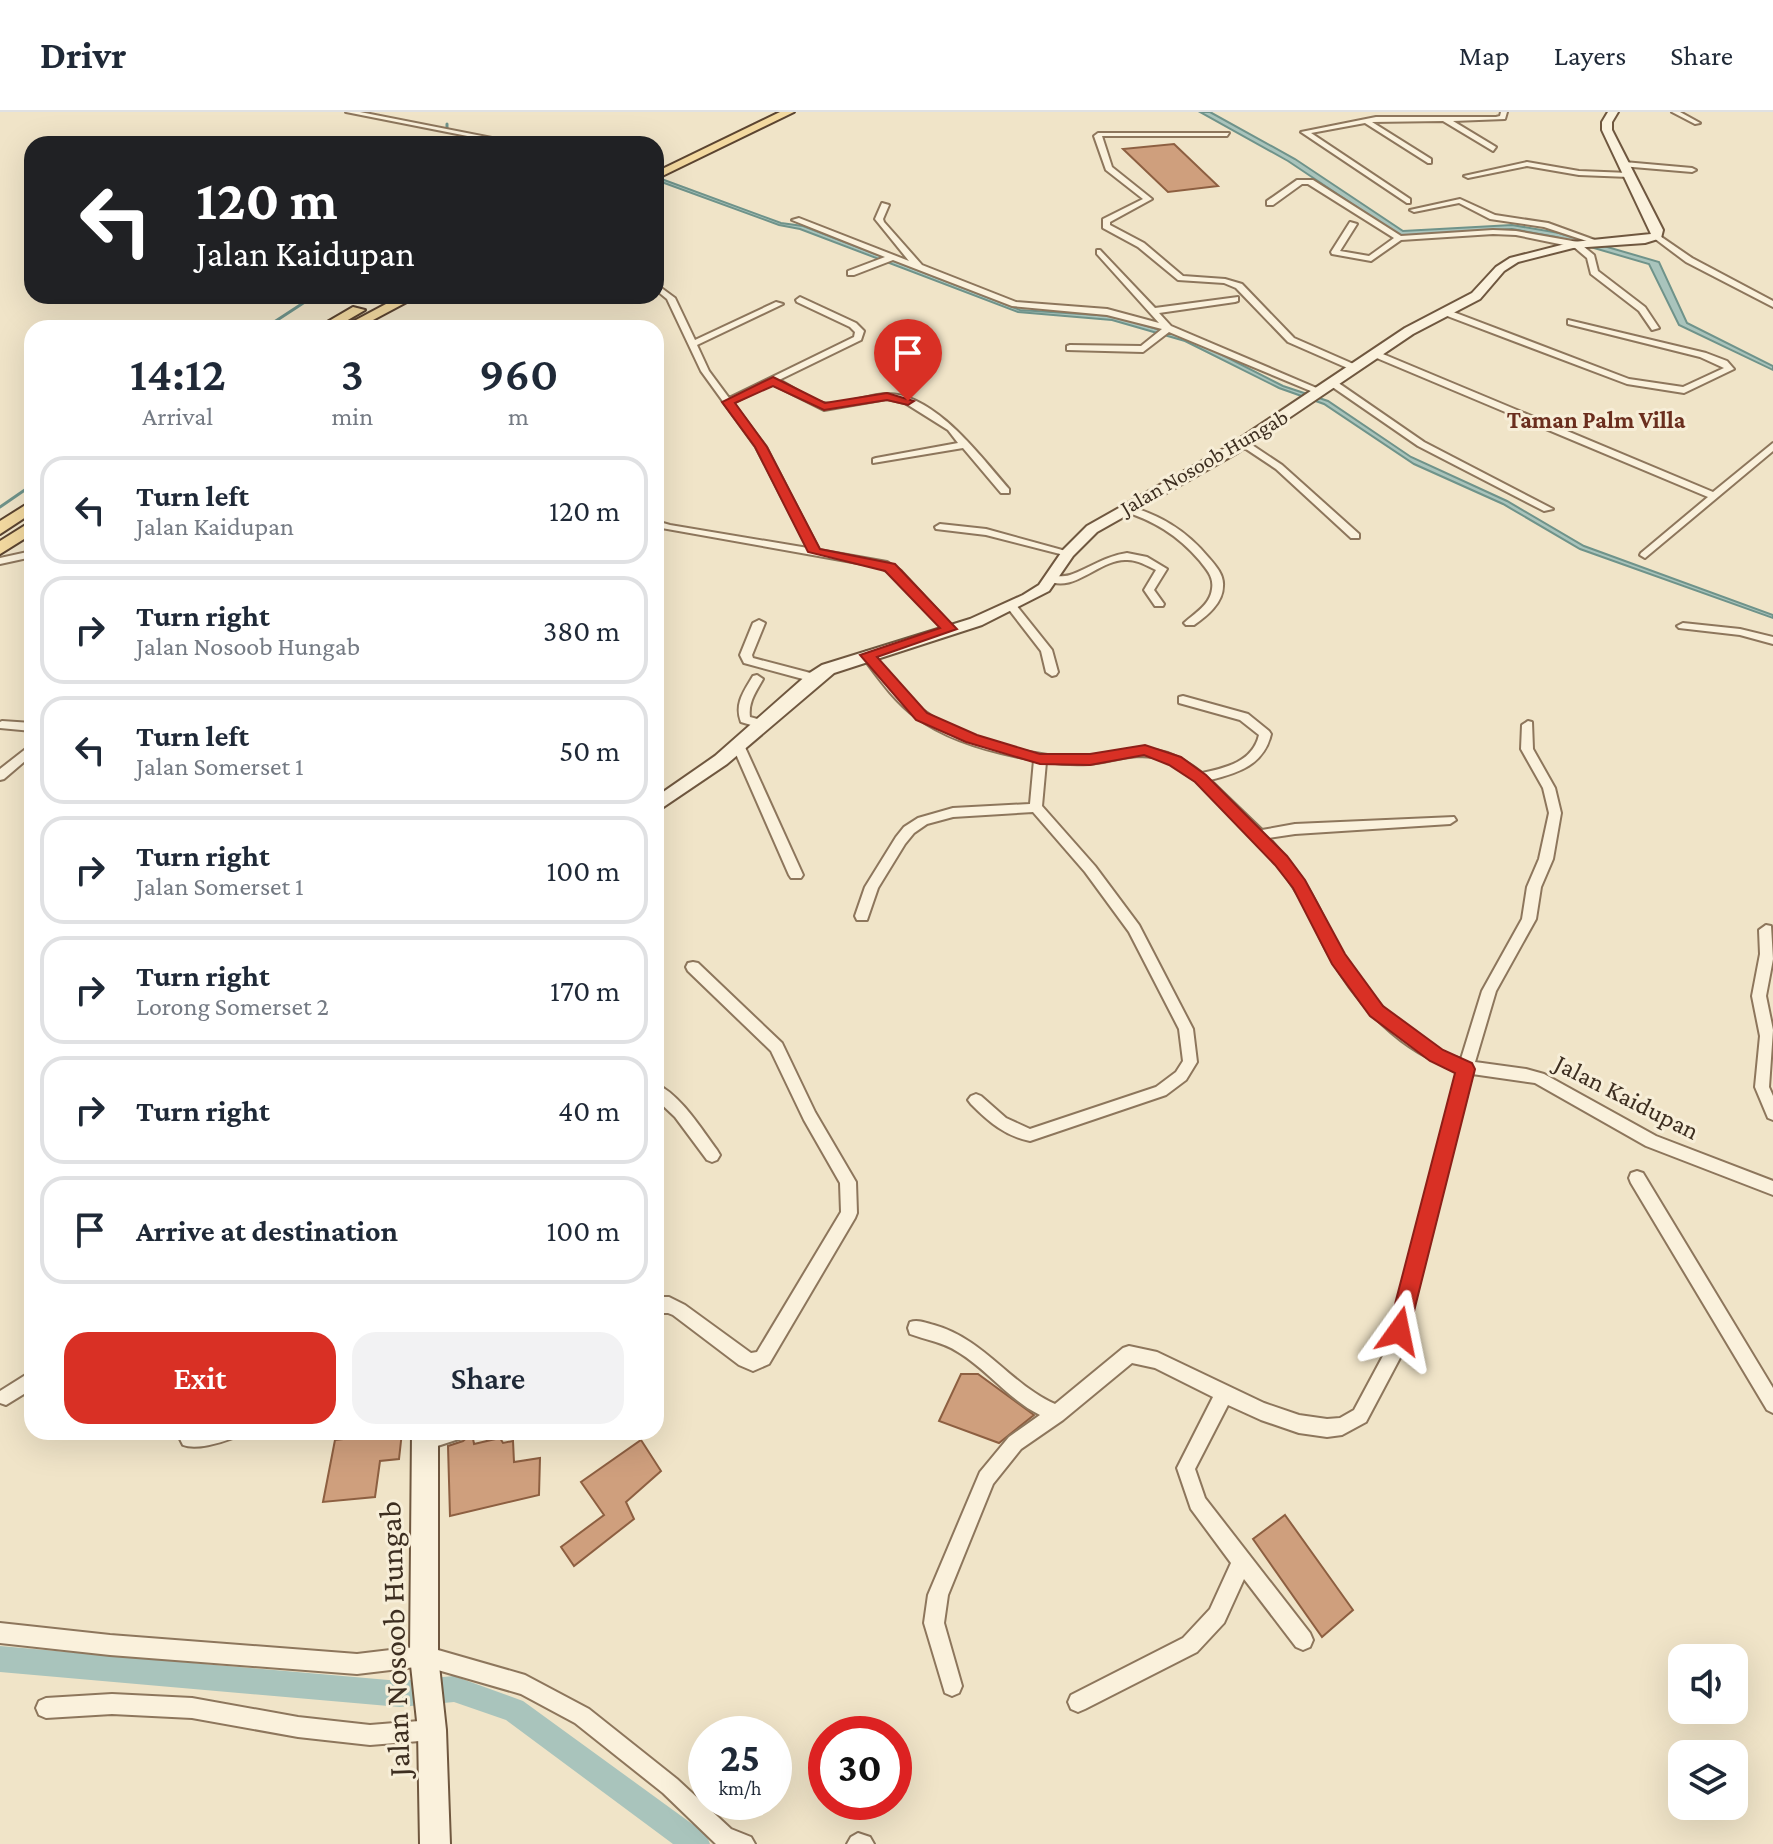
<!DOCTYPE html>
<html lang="en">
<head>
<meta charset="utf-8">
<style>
	body { margin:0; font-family:"Crimson Pro",serif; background:#f2f2f3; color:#1f2937; height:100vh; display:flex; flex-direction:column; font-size:30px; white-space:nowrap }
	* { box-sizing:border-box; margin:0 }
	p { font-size:26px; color:#747a83 }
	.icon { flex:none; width:44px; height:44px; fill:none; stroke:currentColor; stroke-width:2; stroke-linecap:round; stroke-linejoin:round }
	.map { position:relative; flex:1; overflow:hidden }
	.sheet { position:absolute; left:24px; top:208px; width:640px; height:1120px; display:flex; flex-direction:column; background:#fff; border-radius:24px; box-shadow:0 8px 32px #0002 }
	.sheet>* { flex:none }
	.guide { position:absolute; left:24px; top:24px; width:640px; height:168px; border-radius:24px; box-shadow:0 8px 32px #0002; background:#202124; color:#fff; overflow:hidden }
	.tools { position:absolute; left:1668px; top:1532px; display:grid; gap:16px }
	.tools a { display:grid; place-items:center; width:80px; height:80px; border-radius:16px; background:#fff; box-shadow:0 8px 32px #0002; font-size:40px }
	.speed { position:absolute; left:688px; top:1604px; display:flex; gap:16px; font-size:40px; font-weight:700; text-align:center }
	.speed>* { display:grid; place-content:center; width:104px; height:104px; border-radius:50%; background:#fff; box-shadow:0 8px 32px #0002; line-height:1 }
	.speed small { font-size:20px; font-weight:400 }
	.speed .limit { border:12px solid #d22; background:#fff; color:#111 }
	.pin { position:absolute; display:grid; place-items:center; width:68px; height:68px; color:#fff; margin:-82px -34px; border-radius:50% 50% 50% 0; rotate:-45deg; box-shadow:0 0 8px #0007 }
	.pin .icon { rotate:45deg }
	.me { position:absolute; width:88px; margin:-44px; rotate:12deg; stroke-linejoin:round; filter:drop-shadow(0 0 6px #0008) }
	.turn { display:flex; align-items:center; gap:28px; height:168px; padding:0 40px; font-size:36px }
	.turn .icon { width:104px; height:104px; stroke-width:2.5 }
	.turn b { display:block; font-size:56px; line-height:68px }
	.eta { display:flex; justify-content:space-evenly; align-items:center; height:136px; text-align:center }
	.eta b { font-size:48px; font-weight:600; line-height:56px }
	.cta { display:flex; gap:16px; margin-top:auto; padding:16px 40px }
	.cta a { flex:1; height:92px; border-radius:24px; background:#d93025; color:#fff; font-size:32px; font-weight:600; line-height:92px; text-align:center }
	.cta a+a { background:#f2f2f3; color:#1f2937 }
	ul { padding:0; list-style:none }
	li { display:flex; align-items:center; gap:24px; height:108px; margin:0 16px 12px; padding:0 24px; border:4px solid #e0e1e3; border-radius:24px }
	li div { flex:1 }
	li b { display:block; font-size:30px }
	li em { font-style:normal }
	header { display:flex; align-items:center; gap:48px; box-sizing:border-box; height:112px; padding:0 40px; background:#fff; border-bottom:2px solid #e0e1e3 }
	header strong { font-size:38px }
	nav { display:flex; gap:44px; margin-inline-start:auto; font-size:28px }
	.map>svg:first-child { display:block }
	.water { fill:#a9c4bc; stroke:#6f938a; stroke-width:2 }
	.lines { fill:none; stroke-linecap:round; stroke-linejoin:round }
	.stream { stroke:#6f938a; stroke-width:3 }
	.canal { fill:#a9c4bc; fill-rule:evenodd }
	.building { fill:#cf9f7d; stroke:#8d5f41; stroke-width:2 }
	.minor-casing { stroke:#8d765c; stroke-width:4 }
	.secondary-casing { stroke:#6f573f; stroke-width:4 }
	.primary-casing { stroke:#5b4430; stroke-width:4 }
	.minor { fill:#faf1dc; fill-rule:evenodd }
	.secondary { fill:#faf1dc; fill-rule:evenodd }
	.primary { fill:#f3d9a0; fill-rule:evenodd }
	.route { fill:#d93025; stroke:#8d1f18; stroke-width:2 }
	.labels { text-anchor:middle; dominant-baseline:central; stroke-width:6; stroke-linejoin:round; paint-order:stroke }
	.far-street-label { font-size:22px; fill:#3d2e20; stroke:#f7eed8 }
	.far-neighbourhood-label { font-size:24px; font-weight:bold; fill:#6b2e1e; stroke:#f7eed8 }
	.street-label { font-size:26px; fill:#3d2e20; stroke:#f7eed8 }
	.near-street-label { font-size:32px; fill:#3d2e20; stroke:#f7eed8 }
</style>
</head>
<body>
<header>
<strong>Drivr</strong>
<nav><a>Map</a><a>Layers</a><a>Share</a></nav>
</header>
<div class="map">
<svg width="1773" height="1732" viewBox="0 0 1773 1732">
	<rect width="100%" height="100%" fill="#f0e4c8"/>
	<path class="water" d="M1200,0H1210L1295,47L1403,119L1512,113L1559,121L1659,150L1687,211L1773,254V258L1679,213L1649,152L1556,125L1512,117L1400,124L1288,49Z
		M656,65L781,111L803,114L1020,198L1113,204L1191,227L1283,274L1328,289L1411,345L1507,389L1584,434L1773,503V506L1580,437L1503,392L1414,352L1324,292L1279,276L1185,229L1112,208L1018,200L800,117L779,113L656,68Z"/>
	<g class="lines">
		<path class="stream" d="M447,12V17
			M449,27V32
			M265,216L314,184
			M0,395L32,373"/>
		<path class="canal" d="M0,1534L400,1569L454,1564L523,1589L706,1722L710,1732H673L506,1608L454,1590L400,1595L0,1560Z"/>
	</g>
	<path class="building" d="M1174,32L1218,74L1168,80L1123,37Z
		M961,1262H978L1034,1303L999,1331L939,1309Z
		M402,1320L399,1347L380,1349L375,1385L323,1390L335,1328Z
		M472,1321L474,1332L500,1326L503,1331L513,1329L514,1350L540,1346L539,1383L450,1404L448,1334L463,1329Z
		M641,1328L661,1359L626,1390L634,1407L574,1454L561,1435L604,1403L581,1370Z
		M1285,1403L1353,1498L1322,1525L1253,1427Z"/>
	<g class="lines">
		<defs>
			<path id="minor" d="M346,0H360L523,32H508Z
				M1501,0H1507L1505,7L1453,9L1496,35L1493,39L1443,9L1372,10L1431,47V51H1428L1365,11L1311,21L1410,87V91H1407L1301,20L1376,5H1496L1500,4Z
				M1672,0H1680L1700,11L1695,12Z
				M1098,21H1229L1227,24H1102L1112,55L1152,87L1110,110V113L1144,131L1183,164L1225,167L1242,172L1294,226L1358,254V258H1352L1288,230L1236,176L1224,171L1178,168L1138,135L1103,116V107L1143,87L1106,58L1094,24Z
				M1527,50L1579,59L1629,61L1633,63L1629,65L1579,63L1527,54L1468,66L1464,64Z
				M1624,50L1692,56L1696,58L1692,60L1621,54V50Z
				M1297,68H1313L1401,124L1493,118L1516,119L1578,130L1594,143L1598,159L1645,195L1659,216L1652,218L1639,199L1591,162L1587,146L1574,135L1516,123L1493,122L1401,128L1371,149L1332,142L1331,140L1350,110L1357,112L1340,139L1369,144L1394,126L1308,72H1302L1273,93H1267V89Z
				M1460,87L1495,103L1548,111L1603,131L1599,133L1544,115L1490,107L1459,91L1414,100L1410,98Z
				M882,91L889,93L883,107L884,110L922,153L1016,190L1107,197L1159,211L1097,142V138H1100L1155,196L1238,185V189L1235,190L1159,201L1171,214L1326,280L1318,282L1169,220L1143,240L1067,238V234L1070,233L1141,234L1162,217L1107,203L1012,194L893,148L854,163H848V159L885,145L792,108L799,106L909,149L875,107Z
				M1657,122L1692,146L1773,189V195L1686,150L1654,126L1653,124Z
				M656,172L675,186L695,228L776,190L783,192L697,233L709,259L729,286L854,225L855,220L850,215L797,190L796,188L800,185L856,211L864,219L861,228L779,268C793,275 808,287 823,291C838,295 868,283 885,282C933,279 981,345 1009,377V381H1001L963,336L873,351V347L876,346L958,331L948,318L905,291L887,287L824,298L772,272L733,291L766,335L819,438L887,450L901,459L953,515V519H945L893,463L880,455L656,415V409L670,413L808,436L756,335L701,259L667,187L656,178Z
				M1442,198H1448L1629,267L1683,275L1724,256L1700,245L1568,212V208L1706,241L1727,249L1734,257L1684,281L1627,272L1442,202Z
				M1372,240H1378L1713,380L1773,331V339L1645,446L1640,443L1641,441L1708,385L1372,244Z
				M1331,270H1337L1424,330L1553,397L1544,399L1418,334L1331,274Z
				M1240,329H1246L1282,353L1359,422V426H1351L1276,357L1240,333Z
				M1124,393C1159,402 1186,418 1209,446C1216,454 1224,463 1223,474C1223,491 1207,504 1194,513H1186L1184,511C1195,501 1210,493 1212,477C1214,465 1207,458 1200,449C1178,423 1153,408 1120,398V394Z
				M940,412L986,417L1073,441L1068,444L986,423L936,417L935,415Z
				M32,439V445L0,452V446Z
				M1127,441L1147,445L1167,457L1154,478L1164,492L1163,494H1155L1144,478L1156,458C1146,453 1136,447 1125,448C1098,448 1072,484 1045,467C1053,462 1061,466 1070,463C1090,456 1105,444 1127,441Z
				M1012,492L1016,493L1052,538L1058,560L1056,563L1052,564L1046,560L1041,539L1007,495Z
				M759,508L765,511L752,543L753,546L818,563V569L814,570L744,551L740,543L753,511Z
				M1683,511L1740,517L1773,525V532L1740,523L1679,516L1677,514Z
				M867,539L871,540C888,560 903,584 924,599C963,628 1039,648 1087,644C1138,640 1156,625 1202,661C1225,656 1253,650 1259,623L1240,608L1179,591V585L1183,584L1248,602L1269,619L1271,622C1264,653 1238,661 1210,668L1262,718L1295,712L1454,705L1456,708L1450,712L1295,722L1269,726C1281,740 1294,754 1304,770C1318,791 1327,814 1339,836C1366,882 1408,932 1461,947L1482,879L1522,807L1527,775L1539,747L1549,701L1543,676L1521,637L1522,613L1528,609L1532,610L1533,637L1555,676L1561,701L1553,747L1541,775L1536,807L1496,879L1475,950L1526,957L1544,962L1656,1024L1773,1069V1083L1646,1034L1535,971L1472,962L1401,1244L1366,1310L1342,1323L1327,1325L1299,1321L1261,1308L1228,1293L1195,1357L1205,1386L1310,1521L1313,1528L1310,1535L1303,1538L1296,1535L1244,1467L1224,1511L1197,1540L1085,1597L1078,1600L1071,1597L1068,1590L1071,1583L1183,1526L1210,1497L1231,1451L1191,1397L1177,1356L1213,1285L1155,1256L1132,1251L1063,1308L1021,1337L993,1372L948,1483L944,1511L962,1574L959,1581L952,1584L945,1581L924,1511L928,1483L980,1360L1009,1325L1040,1303C1009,1288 988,1258 958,1240C943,1230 926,1228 910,1222L908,1216L910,1210C918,1207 926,1211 934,1213C984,1227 1010,1272 1055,1292L1123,1236L1129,1234L1157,1240L1264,1291L1299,1303L1327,1307L1340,1306L1354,1298L1384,1242L1458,958C1401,941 1357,893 1329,843C1317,822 1309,798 1295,778C1274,744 1245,713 1215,686C1199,672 1182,654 1161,647C1138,639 1112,650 1089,652C1074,653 1060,652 1046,650L1042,694L1095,754L1139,813L1193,917L1197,950L1186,968L1166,983L1030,1029C1005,1024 989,1010 971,992L968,988L971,984L976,982L981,984L1006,1006L1030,1017L1156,975L1176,960L1183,949L1179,917L1129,820L1085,760L1033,700L953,705L927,712L914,721L905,732L878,776L867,808H857L855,804L865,775L896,725L904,715L918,706L953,696L1030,692L1034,648C994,641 948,629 916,605C894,589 877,564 861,543Z
				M757,563L763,567C756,580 748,590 750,605L765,609V615L761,616L741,610C734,592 744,579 753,564Z
				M2,609L32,611V619L0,616V610Z
				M738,629L744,633L803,763L801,766H791L789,763L732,633Z
				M32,632V643L4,667L0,668V657Z
				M1766,813L1771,814L1773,847L1766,884L1773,918L1769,975L1773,984V1008L1768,1006L1755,975L1760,924L1752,884L1760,842L1759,818Z
				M693,850L698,851L782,931L815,1000L856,1070L857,1101L855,1106L769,1252L753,1259L739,1253L673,1203L668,1201H656V1185H669L685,1193L751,1241L757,1240L841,1100L840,1071L804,1008L771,939L688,859L686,855L688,851Z
				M656,972C680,982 702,1018 717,1038L720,1043L717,1048L712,1050L707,1048L675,1005L656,987Z
				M1637,1059L1643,1061L1773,1276V1301L1767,1298L1631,1071L1629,1066L1631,1061Z
				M32,1259V1277L6,1293L0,1291V1279Z
				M185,1320H236L233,1326C220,1331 196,1338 183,1333L180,1327Z
				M426,1320H465L462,1326L425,1338L419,1335L416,1329L419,1323Z
				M0,1511L110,1523L357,1542L424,1534L525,1563L589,1597L677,1667L731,1717L751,1725L755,1732H716L663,1681L575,1611L521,1582L424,1554L357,1562L110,1543L0,1531Z
				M112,1582L192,1586L298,1605L370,1613L432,1608L439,1611L442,1618L439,1625L432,1628L370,1633L298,1625L192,1606L112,1602L46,1606L39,1603L36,1596L39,1589L46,1586Z
				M858,1721L870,1725L874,1732H847L851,1725Z"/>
			<path id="secondary" d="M1608,0H1618L1612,10V18L1663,118L1661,126L1645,131L1573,136L1518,150L1504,159L1480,187L1413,222L1237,341L1097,420L1073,444L1049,479L982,513L834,561L727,652L656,700V685L715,644L808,562L822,553L970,507L1023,483L1039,473L1063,438L1087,414L1227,335L1405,216L1472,181L1496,155L1510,146L1573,130L1651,122L1602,18V10Z
				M412,1320H438V1544L446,1618L450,1732H420L418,1618L410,1544Z"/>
			<path id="primary" d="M780,0H794L656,67V60Z
				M401,184H418L358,216H341Z
				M353,195L365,198L334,216H317Z
				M32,389V401L0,422V409Z
				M32,409V422L0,442V429Z"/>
		</defs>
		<use href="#minor" class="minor-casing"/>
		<use href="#secondary" class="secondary-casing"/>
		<use href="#primary" class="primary-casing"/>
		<use href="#minor" class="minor"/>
		<use href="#secondary" class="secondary"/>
		<use href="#primary" class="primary"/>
	</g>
	<path class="route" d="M773,265L825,291L887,281L914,289L908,293L887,288L824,298L773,274L735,291L767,335L820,437L895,452L957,517L877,545L927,601L977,623L1040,642H1090L1145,633L1181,645L1206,663L1287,744L1305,768L1345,842L1383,894L1443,938L1472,951L1475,957L1407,1227L1399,1230L1392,1227L1388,1219L1455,961L1430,949L1370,904L1332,852L1293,776L1275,753L1195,670L1169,653L1144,643L1090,653L1040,652L966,630L916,608L860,543L940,516L885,459L808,440L755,335L722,290Z"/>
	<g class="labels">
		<g class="far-street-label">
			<text transform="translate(1204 350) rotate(-30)">Jalan Nosoob Hungab</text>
		</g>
		<g class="far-neighbourhood-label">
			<text x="1596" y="307">Taman Palm Villa</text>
		</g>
		<g class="street-label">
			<text transform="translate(1627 985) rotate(27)">Jalan Kaidupan</text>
		</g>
		<g class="near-street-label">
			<text transform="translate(394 1527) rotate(-92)">Jalan Nosoob Hungab</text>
		</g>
	</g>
</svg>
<div class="tools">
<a><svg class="icon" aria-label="sound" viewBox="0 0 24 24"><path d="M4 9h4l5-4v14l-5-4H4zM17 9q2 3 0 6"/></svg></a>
<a><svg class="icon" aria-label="layers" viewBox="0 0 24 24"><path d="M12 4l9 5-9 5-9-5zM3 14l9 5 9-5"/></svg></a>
</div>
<div class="speed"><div>25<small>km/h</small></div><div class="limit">30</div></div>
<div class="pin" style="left:908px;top:289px;background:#d93025"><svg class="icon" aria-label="arrive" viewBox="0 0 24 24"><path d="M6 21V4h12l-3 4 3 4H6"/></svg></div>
<svg class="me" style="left:1399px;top:1219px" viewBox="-20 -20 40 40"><path d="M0-17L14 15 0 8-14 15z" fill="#d93025" stroke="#fff" stroke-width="4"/></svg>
<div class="guide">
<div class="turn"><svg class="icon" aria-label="left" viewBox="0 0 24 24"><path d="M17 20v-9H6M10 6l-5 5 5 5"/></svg><div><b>120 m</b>Jalan Kaidupan</div></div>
</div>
<section class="sheet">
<div class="eta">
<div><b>14:12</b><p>Arrival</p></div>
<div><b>3</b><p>min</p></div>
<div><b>960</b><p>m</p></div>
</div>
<ul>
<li><svg class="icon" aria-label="left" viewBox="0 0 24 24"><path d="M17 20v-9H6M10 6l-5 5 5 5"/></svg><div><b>Turn left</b><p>Jalan Kaidupan</p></div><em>120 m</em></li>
<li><svg class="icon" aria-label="right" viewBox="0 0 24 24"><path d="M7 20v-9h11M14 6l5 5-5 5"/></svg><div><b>Turn right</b><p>Jalan Nosoob Hungab</p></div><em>380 m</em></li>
<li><svg class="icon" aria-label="left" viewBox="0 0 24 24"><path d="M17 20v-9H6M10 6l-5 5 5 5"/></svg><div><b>Turn left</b><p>Jalan Somerset 1</p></div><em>50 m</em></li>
<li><svg class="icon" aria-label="right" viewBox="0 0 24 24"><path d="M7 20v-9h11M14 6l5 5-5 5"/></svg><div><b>Turn right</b><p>Jalan Somerset 1</p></div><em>100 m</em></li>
<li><svg class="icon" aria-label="right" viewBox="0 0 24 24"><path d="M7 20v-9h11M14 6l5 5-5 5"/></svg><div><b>Turn right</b><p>Lorong Somerset 2</p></div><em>170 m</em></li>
<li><svg class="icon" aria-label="right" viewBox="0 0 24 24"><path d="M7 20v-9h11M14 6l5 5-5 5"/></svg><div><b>Turn right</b></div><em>40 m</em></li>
<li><svg class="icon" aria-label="arrive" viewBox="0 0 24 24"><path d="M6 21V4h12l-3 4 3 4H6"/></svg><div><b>Arrive at destination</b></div><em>100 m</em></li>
</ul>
<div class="cta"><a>Exit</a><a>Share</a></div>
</section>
</div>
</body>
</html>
